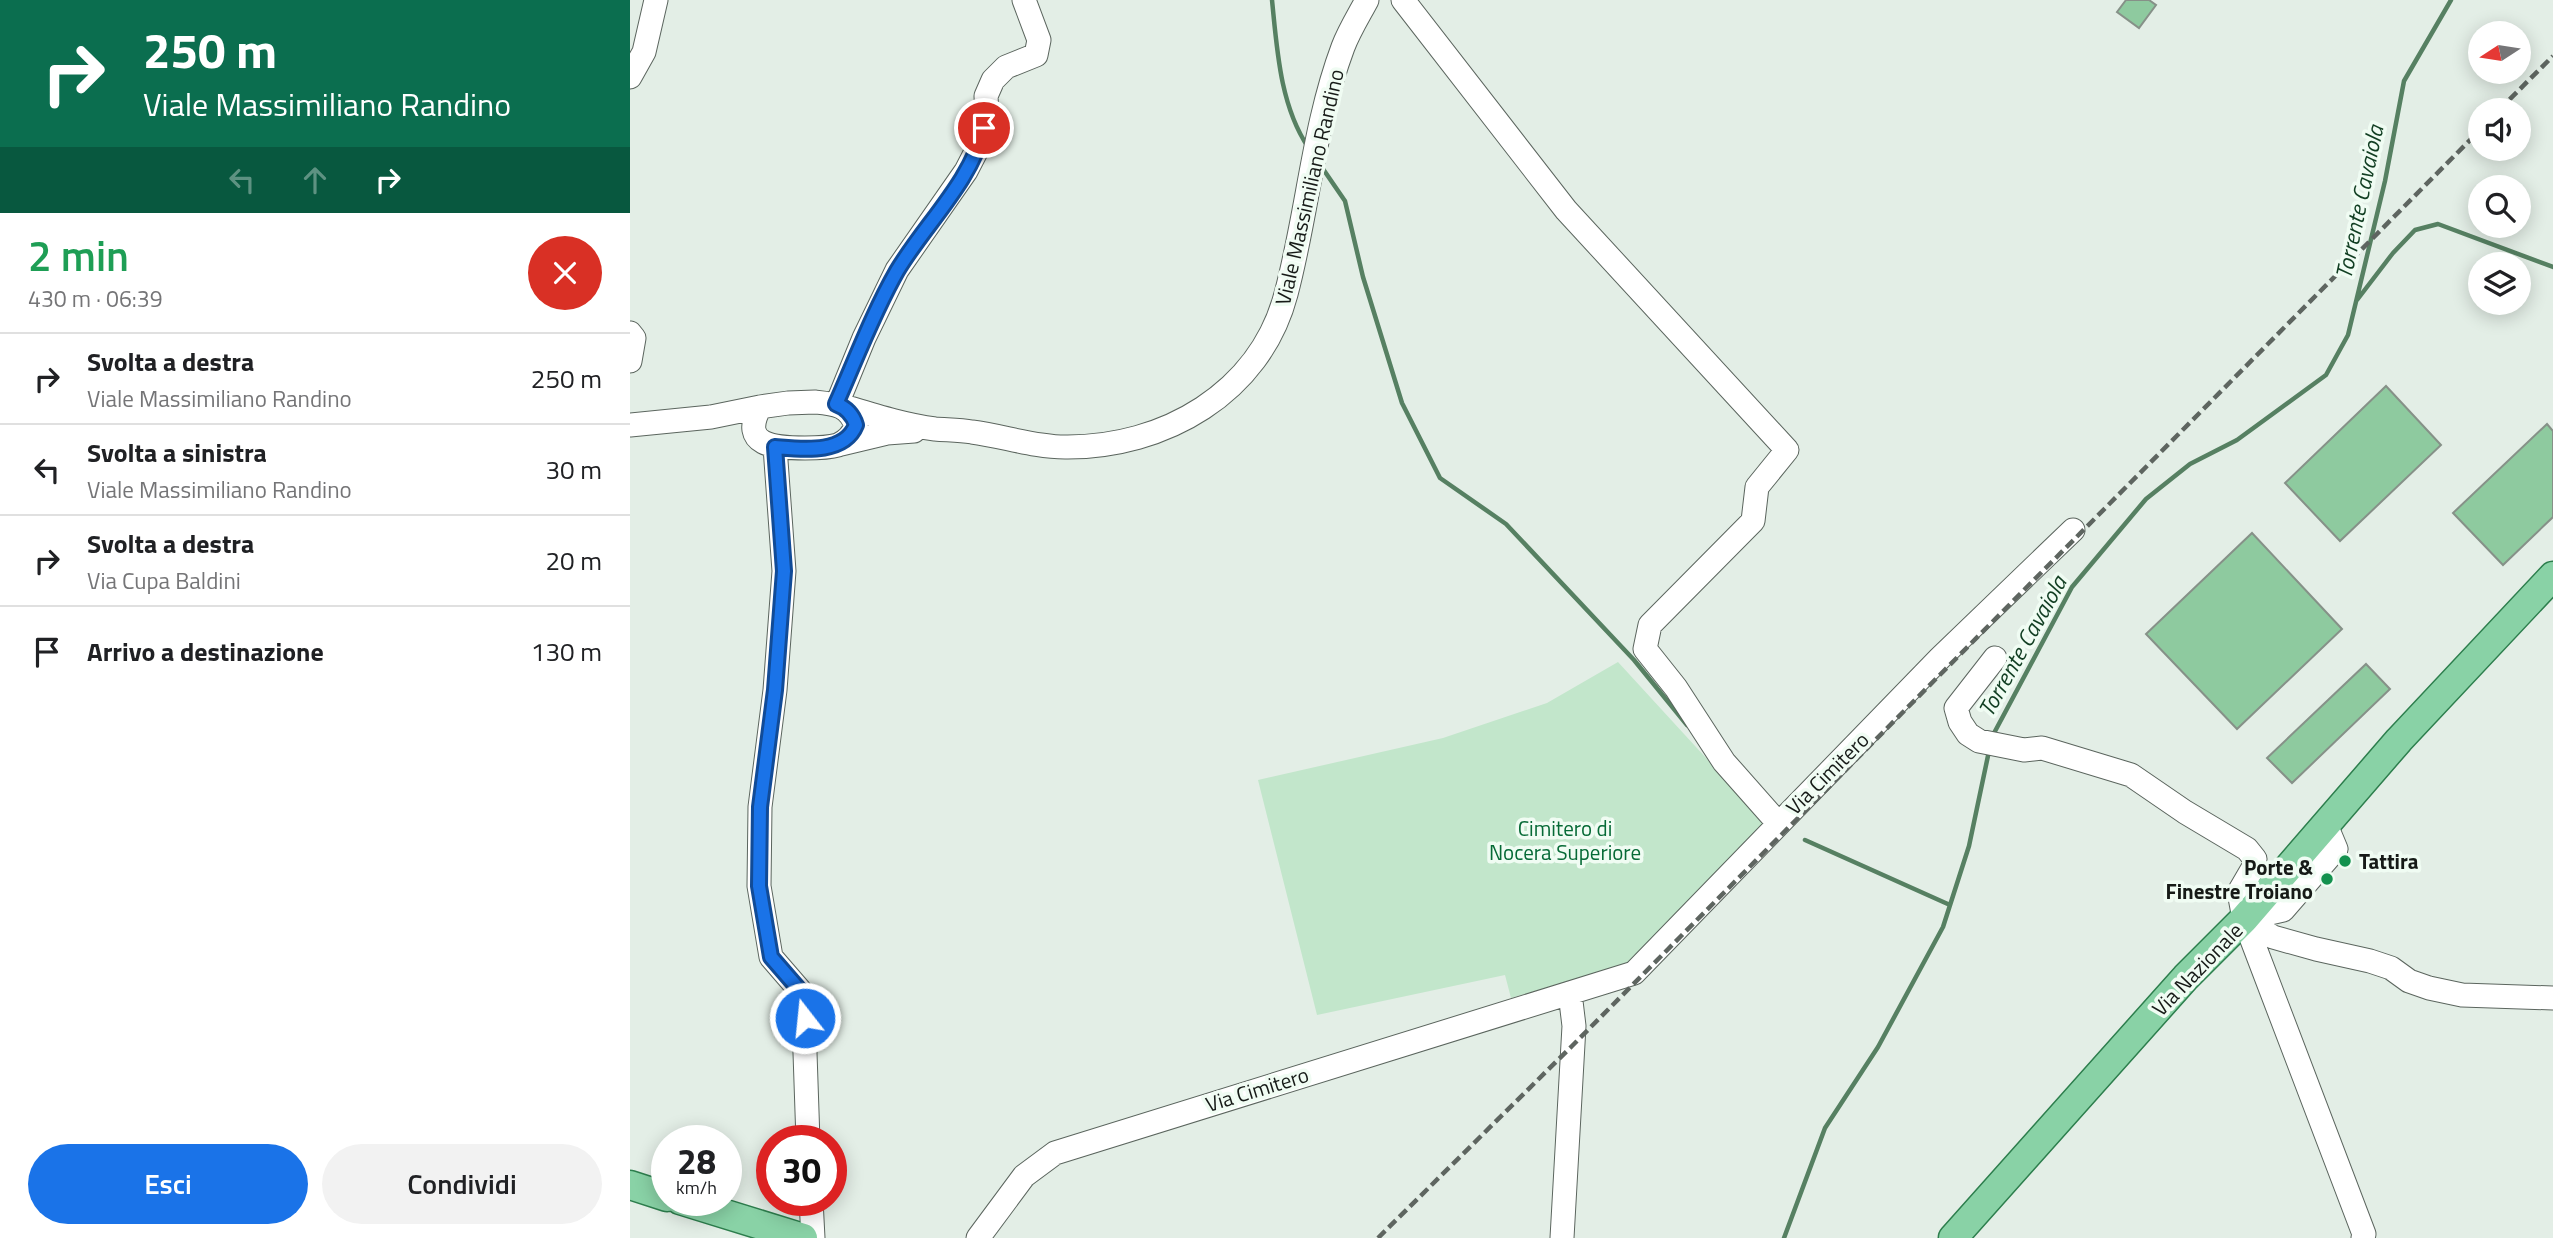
<!DOCTYPE html>
<html lang="it">
<head>
<meta charset="utf-8">
<style>
	body { margin:0; font-family:"Titillium Web",sans-serif; background:#f2f2f2; color:#202124; height:100vh; display:flex; flex-direction:column; font-size:26px; white-space:nowrap }
	* { box-sizing:border-box; margin:0 }
	p { font-size:23px; color:#757577 }
	.icon { flex:none; width:38px; height:38px; fill:none; stroke:currentColor; stroke-width:2; stroke-linecap:round; stroke-linejoin:round }
	.map { position:relative; flex:1; overflow:hidden }
	.panel { display:flex; flex-direction:column; background:#fff; width:630px }
	.panel>* { flex:none }
	.banner { background:#0b6e4f; color:#fff; overflow:hidden }
	.needle { width:46px; rotate:258deg }
	.buttons { position:absolute; left:1838px; top:21px; display:grid; gap:14px }
	.buttons a { display:grid; place-items:center; width:63px; height:63px; border-radius:50%; background:#fff; box-shadow:0 4px 18px #0003; font-size:35px }
	.speed { position:absolute; left:21px; top:1125px; display:flex; gap:14px; font-size:35px; font-weight:700; text-align:center }
	.speed>* { display:grid; place-content:center; width:91px; height:91px; border-radius:50%; background:#fff; box-shadow:0 4px 18px #0003; line-height:1 }
	.speed small { font-size:18px; font-weight:400 }
	.speed .limit { border:10px solid #d22; background:#fff; color:#111 }
	.pin { position:absolute; display:grid; place-items:center; width:60px; height:60px; color:#fff; margin:-30px; border:4px solid #fff; border-radius:50%; box-shadow:0 2px 7px #0007 }
	.me { position:absolute; width:77px; margin:-38px; rotate:344deg; stroke-linejoin:round; filter:drop-shadow(0 0 5px #0008) }
	.turn { display:flex; align-items:center; gap:24px; height:147px; padding:0 28px; font-size:32px }
	.turn .icon { width:91px; height:91px; stroke-width:2.5 }
	.turn b { display:block; font-size:49px; line-height:60px }
	.lanes { display:flex; align-items:center; height:66px; padding:0 28px; background:#0003; justify-content:center; gap:35px; direction:ltr }
	.lanes .off { opacity:.35 }
	.round { display:grid; place-items:center; flex:none; width:74px; height:74px; border-radius:37px; background:#f2f2f2 }
	.head { display:flex; align-items:center; justify-content:space-between; height:119px; padding:0 28px }
	h1 { font-size:42px; font-weight:600; line-height:52px; color:#1e9e55 }
	.action { display:flex; gap:14px; margin-top:auto; padding:14px 28px }
	.action a { flex:1; height:80px; border-radius:42px; background:#1a73e8; color:#fff; font-size:28px; font-weight:600; line-height:80px; text-align:center }
	.action a+a { background:#f2f2f2; color:#202124 }
	ul { padding:0; list-style:none }
	li { display:flex; align-items:center; gap:21px; height:91px; padding:0 28px; border-top:2px solid #e0e0e0 }
	li div { flex:1 }
	li b { display:block; font-size:26px }
	li em { font-style:normal }
	main { display:flex; flex:1; min-height:0 }
	.map>svg:first-child { display:block }
	.green { fill:#c2e6cb }
	.lines { fill:none; stroke-linecap:round; stroke-linejoin:round }
	.stream { stroke:#568062; stroke-width:4.5 }
	.building { fill:#8eca9f; stroke:#869188; stroke-width:2 }
	.minor-casing { stroke:#5b655e; stroke-width:25 }
	.major-casing { stroke:#2d7e4d; stroke-width:31 }
	.minor { stroke:#fff; stroke-width:23 }
	.major { stroke:#89d2a6; stroke-width:28 }
	.rail { stroke:#5e6560; stroke-width:4.5; stroke-dasharray:10 5; stroke-linecap:butt }
	.route-casing { stroke:#114b97; stroke-width:18 }
	.route { stroke:#1a73e8; stroke-width:12 }
	.poi-dot { fill:#13914e; stroke:#f0fcf3; stroke-width:2.5 }
	.labels { text-anchor:middle; dominant-baseline:central; stroke-width:7; stroke-linejoin:round; paint-order:stroke }
	.street-label { font-size:21px; fill:#161a17; stroke:#f0fcf3 }
	.park-label { font-size:21px; fill:#066a36; stroke:#f0fcf3 }
	.poi-label { font-size:21px; font-weight:bold; fill:#161a17; stroke:#f0fcf3; text-anchor:start }
	.water-label { font-size:23px; font-style:italic; fill:#113e22; stroke:#f0fcf3 }
</style>
</head>
<body>
<main>
<section class="panel">
<div class="banner">
<div class="turn"><svg class="icon" aria-label="right" viewBox="0 0 24 24"><path d="M7 20v-9h11M14 6l5 5-5 5"/></svg><div><b>250 m</b>Viale Massimiliano Randino</div></div>
<div class="lanes"><svg class="icon off" aria-label="left" viewBox="0 0 24 24"><path d="M17 20v-9H6M10 6l-5 5 5 5"/></svg><svg class="icon off" aria-label="ahead" viewBox="0 0 24 24"><path d="M12 20V5M6 11l6-6 6 6"/></svg><svg class="icon" aria-label="right" viewBox="0 0 24 24"><path d="M7 20v-9h11M14 6l5 5-5 5"/></svg></div>
</div>
<div class="head"><div><h1>2 min</h1><p>430 m · 06:39</p></div><a class="round" style="background:#d93025;color:#fff"><svg class="icon" aria-label="close" viewBox="0 0 24 24"><path d="M6 6l12 12M18 6L6 18"/></svg></a></div>
<ul>
<li><svg class="icon" aria-label="right" viewBox="0 0 24 24"><path d="M7 20v-9h11M14 6l5 5-5 5"/></svg><div><b>Svolta a destra</b><p>Viale Massimiliano Randino</p></div><em>250 m</em></li>
<li><svg class="icon" aria-label="left" viewBox="0 0 24 24"><path d="M17 20v-9H6M10 6l-5 5 5 5"/></svg><div><b>Svolta a sinistra</b><p>Viale Massimiliano Randino</p></div><em>30 m</em></li>
<li><svg class="icon" aria-label="right" viewBox="0 0 24 24"><path d="M7 20v-9h11M14 6l5 5-5 5"/></svg><div><b>Svolta a destra</b><p>Via Cupa Baldini</p></div><em>20 m</em></li>
<li><svg class="icon" aria-label="arrive" viewBox="0 0 24 24"><path d="M6 21V4h12l-3 4 3 4H6"/></svg><div><b>Arrivo a destinazione</b></div><em>130 m</em></li>
</ul>
<div class="action"><a>Esci</a><a>Condividi</a></div>
</section>
<div class="map">
<svg width="1923" height="1238" viewBox="0 0 1923 1238">
	<rect width="100%" height="100%" fill="#e3eee6"/>
	<path class="green" d="M988,662L1132,819L1135,826L1012,959L881,998L875,975L687,1015L628,780L813,738L917,703Z"/>
	<g class="lines">
		<path class="stream" d="M642,0C647,49 650,105 678,147
			M691,166L715,201L733,277L772,403L810,478L876,524L1004,660L1057,725
			M1727,300L1763,253L1785,230L1808,224L1923,267
			M1363,735L1442,587L1516,499L1560,464L1607,440L1696,375L1718,335L1755,181L1774,81L1821,0
			M1175,840L1320,905
			M1154,1238L1195,1128L1248,1047L1313,927L1339,846L1359,751"/>
	</g>
	<path class="building" d="M1496,0H1519L1526,5L1509,28L1487,12Z
		M1756,386L1811,445L1710,541L1655,483Z
		M1917,424L1923,431V517L1873,565L1823,513Z
		M1622,533L1712,629L1607,729L1516,634Z
		M1736,664L1760,689L1662,783L1637,758Z"/>
	<g class="lines">
		<defs>
			<path id="minor" d="M773,0L936,210L1157,450L1127,487L1123,521L1020,625L1015,649L1046,688L1094,762L1148,823
				M0,77L14,52L26,0
				M0,333L4,338L0,361
				M185,402C205,404 219,405 226,426C223,434 217,441 208,445C198,448 185,448 175,448C145,448 109,446 130,407L158,403Z
				M207,404L234,338L267,270L336,171L351,142L357,114L356,96L363,80L376,67L406,55L409,40L394,0
				M213,406C243,415 274,425 305,429C317,430 330,430 342,432C373,436 404,447 435,447C534,448 630,393 656,294C678,212 683,127 713,47C719,31 729,15 737,0
				M0,425L81,417L130,407
				M211,444L257,433L284,431
				M145,447L154,571L145,690L130,807L129,886L141,957L173,994L178,1141
				M1365,658L1326,708L1330,722L1338,734L1349,741L1394,750L1412,748L1501,775L1555,812L1617,849L1625,859L1623,868L1609,892L1614,919L1734,1234L1733,1238
				M1614,919L1643,937L1686,949L1740,961L1761,968L1779,981L1799,988L1832,995L1923,998
				M1614,919L1653,910L1706,849L1696,825
				M181,1200L183,1238
				M348,1238L394,1176L425,1153L1004,973L1310,658L1443,530
				M932,1238L944,1026L940,993"/>
			<path id="major" d="M0,1185L37,1197
				M50,1200L173,1238
				M1323,1238L1556,977L1614,919L1769,740L1923,576"/>
		</defs>
		<use href="#minor" class="minor-casing"/>
		<use href="#major" class="major-casing"/>
		<use href="#minor" class="minor"/>
		<use href="#major" class="major"/>
		<path class="rail" d="M1869,110L1923,56
			M748,1238L942,1046L1850,130"/>
	</g>
	<g class="lines">
		<defs>
			<path id="route" d="M175,1018L173,994L141,957L129,886L130,807L145,690L154,571L145,447C171,449 214,455 226,425C223,415 217,408 206,404C226,359 243,313 267,271C295,224 341,182 354,128"/>
		</defs>
		<use href="#route" class="route-casing"/>
		<use href="#route" class="route"/>
	</g>
	<g class="poi-dot">
		<circle cx="1715" cy="861" r="7"/>
		<circle cx="1697" cy="879" r="7"/>
	</g>
	<g class="labels">
		<g class="street-label">
			<text transform="translate(679 187) rotate(-77)">Viale Massimiliano Randino</text>
			<text transform="translate(1197 773) rotate(-45)">Via Cimitero</text>
			<text transform="translate(1567 969) rotate(-46)">Via Nazionale</text>
			<text transform="translate(627 1089) rotate(-17)">Via Cimitero</text>
		</g>
		<g class="park-label">
			<text x="935" y="828">Cimitero di<tspan x="935" dy="24">Nocera Superiore</tspan></text>
		</g>
		<g class="poi-label">
			<text x="1729" y="861">Tattira</text>
			<text x="1683" y="867" text-anchor="end">Porte &amp;<tspan x="1683" dy="24">Finestre Troiano</tspan></text>
		</g>
		<g class="water-label">
			<text transform="translate(1729 202) rotate(-78)">Torrente Cavaiola</text>
			<text transform="translate(1392 646) rotate(-61)">Torrente Cavaiola</text>
		</g>
	</g>
</svg>
<div class="buttons">
<a><svg class="needle" viewBox="-14 -14 28 28"><path d="M0-13l5 13h-10z" fill="#e53935"/><path d="M0 13l5-13h-10z" fill="#757577"/></svg></a>
<a><svg class="icon" aria-label="sound" viewBox="0 0 24 24"><path d="M4 9h4l5-4v14l-5-4H4zM17 9q2 3 0 6"/></svg></a>
<a><svg class="icon" aria-label="search" viewBox="0 0 24 24"><circle cx="10" cy="10" r="6"/><path d="M15 15l6 6"/></svg></a>
<a><svg class="icon" aria-label="layers" viewBox="0 0 24 24"><path d="M12 4l9 5-9 5-9-5zM3 14l9 5 9-5"/></svg></a>
</div>
<div class="speed"><div>28<small>km/h</small></div><div class="limit">30</div></div>
<div class="pin" style="left:354px;top:128px;background:#d93025"><svg class="icon" aria-label="arrive" viewBox="0 0 24 24"><path d="M6 21V4h12l-3 4 3 4H6"/></svg></div>
<svg class="me" style="left:175px;top:1018px" viewBox="-20 -20 40 40"><circle r="17" fill="#1a73e8" stroke="#fff" stroke-width="3"/><path d="M0-11L8 9 0 5-8 9z" fill="#fff"/></svg>
</div>
</main>
</body>
</html>
